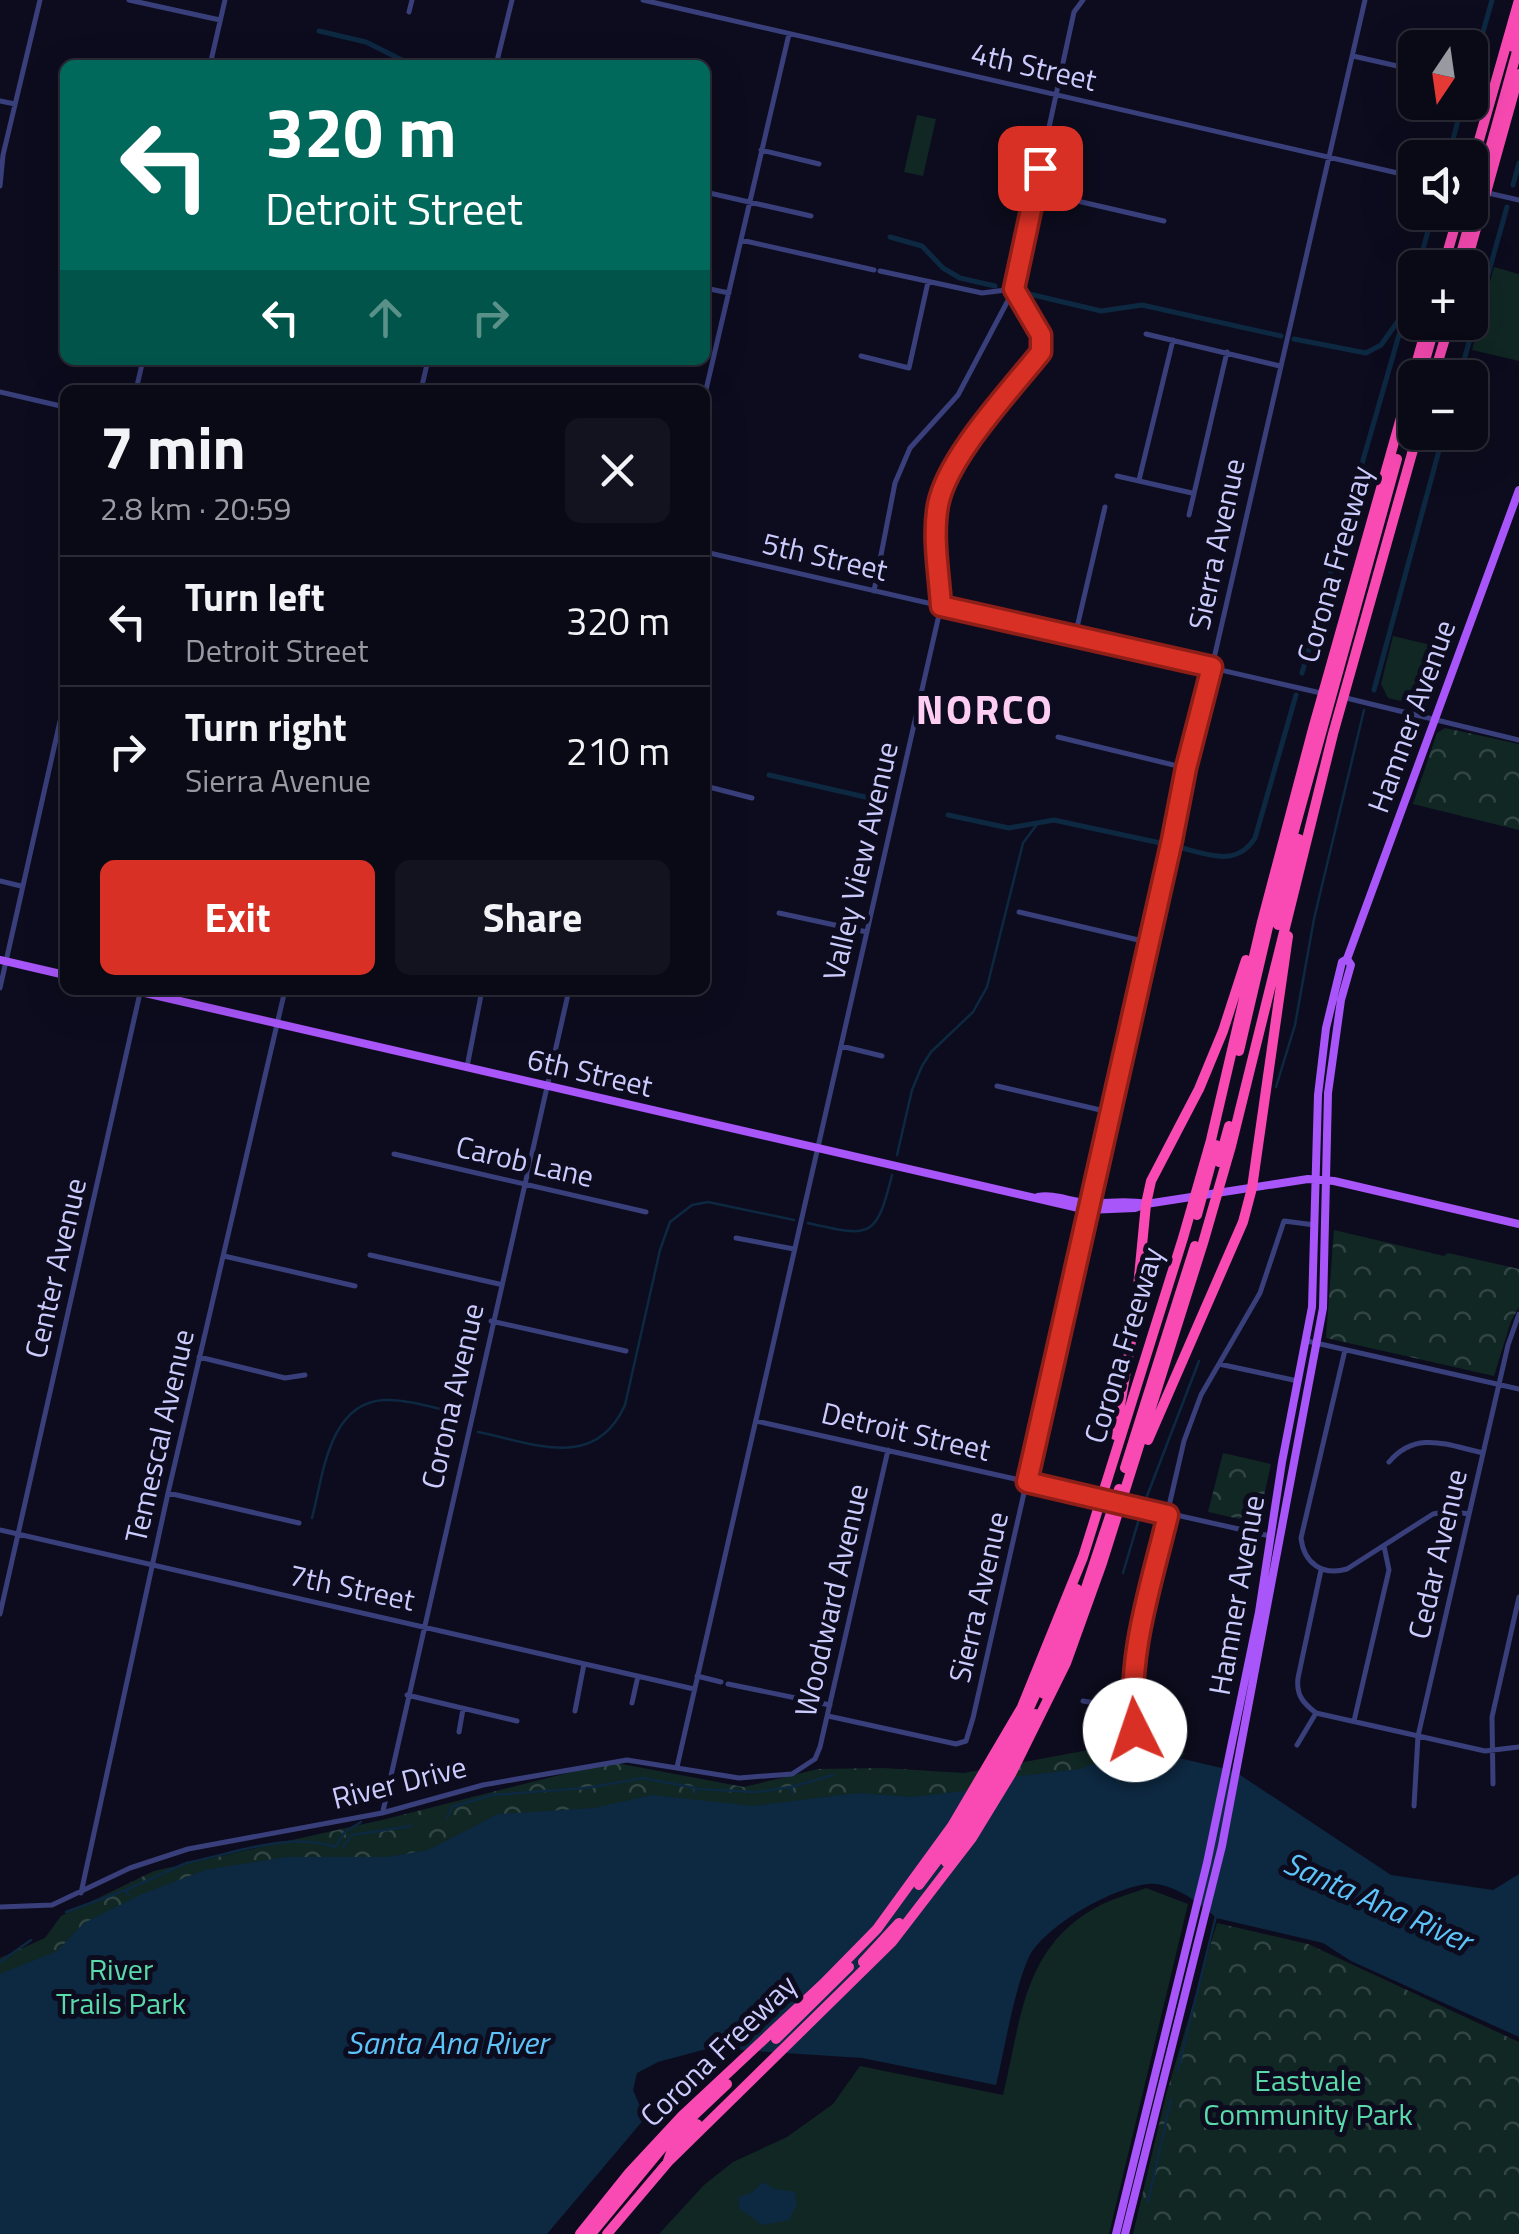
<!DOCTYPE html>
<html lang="en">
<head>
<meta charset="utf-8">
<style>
	body { margin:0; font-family:"Titillium Web",sans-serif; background:#13121f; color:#f1f3f6; height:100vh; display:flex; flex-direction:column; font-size:38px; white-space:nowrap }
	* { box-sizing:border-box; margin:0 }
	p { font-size:32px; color:#999aa1 }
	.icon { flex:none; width:55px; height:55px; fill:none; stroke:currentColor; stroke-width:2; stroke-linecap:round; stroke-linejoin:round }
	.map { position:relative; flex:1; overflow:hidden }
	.sheet { position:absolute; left:60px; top:385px; width:650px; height:610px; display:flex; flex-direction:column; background:#0a0916; border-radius:15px; box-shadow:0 10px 40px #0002,0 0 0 2px #2a2a35 }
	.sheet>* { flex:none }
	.guide { position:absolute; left:60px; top:60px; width:650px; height:305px; border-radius:15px; box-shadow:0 10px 40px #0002,0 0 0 2px #2a2a35; background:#00695c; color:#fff; overflow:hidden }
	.needle { width:65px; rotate:193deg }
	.controls { position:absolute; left:1398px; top:30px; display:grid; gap:20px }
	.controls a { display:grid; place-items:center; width:90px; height:90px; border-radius:15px; background:#0a0916; box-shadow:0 10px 40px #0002,0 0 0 2px #2a2a35; font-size:50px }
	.pin { position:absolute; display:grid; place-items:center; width:85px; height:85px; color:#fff; margin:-42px; border-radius:20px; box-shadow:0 5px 15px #0006 }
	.me { position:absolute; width:110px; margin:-55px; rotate:356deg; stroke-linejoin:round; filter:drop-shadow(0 0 8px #0008) }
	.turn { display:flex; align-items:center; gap:35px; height:210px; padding:0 40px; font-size:45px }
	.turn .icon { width:130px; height:130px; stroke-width:2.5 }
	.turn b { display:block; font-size:70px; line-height:85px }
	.lanes { display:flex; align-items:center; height:95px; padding:0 40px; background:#0003; justify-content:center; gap:50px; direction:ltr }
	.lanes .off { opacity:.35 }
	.round { display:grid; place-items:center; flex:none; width:105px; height:105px; border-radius:15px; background:#13121f }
	.overview { display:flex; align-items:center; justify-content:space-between; height:170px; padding:0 40px }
	h1 { font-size:60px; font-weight:700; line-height:75px }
	.button { display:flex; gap:20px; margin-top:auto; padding:20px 40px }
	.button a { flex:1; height:115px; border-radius:15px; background:#d93025; color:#fff; font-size:40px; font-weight:700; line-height:115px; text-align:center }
	.button a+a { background:#13121f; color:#f1f3f6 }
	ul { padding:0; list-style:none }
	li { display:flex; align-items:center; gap:30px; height:130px; padding:0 40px; border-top:2px solid #2a2a35 }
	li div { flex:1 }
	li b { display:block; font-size:38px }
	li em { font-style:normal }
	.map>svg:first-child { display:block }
	.green { fill:#102724 }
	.forest { fill:url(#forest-crowns) }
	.water { fill:#0d2841 }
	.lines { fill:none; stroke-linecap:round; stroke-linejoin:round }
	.stream { stroke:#0d2841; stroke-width:2.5 }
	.canal { stroke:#0d2841; stroke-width:5 }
	.minor { stroke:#393f7b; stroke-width:5 }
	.major { stroke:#a856f9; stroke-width:8 }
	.highway { stroke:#f94ab3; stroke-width:10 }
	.route-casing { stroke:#8d1f18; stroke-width:25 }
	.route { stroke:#d93025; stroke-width:18 }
	.labels { text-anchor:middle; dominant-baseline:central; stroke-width:10; stroke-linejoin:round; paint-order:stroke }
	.street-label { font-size:30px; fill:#cbcbfd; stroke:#0d0c1e }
	.park-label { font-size:30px; fill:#5adaaa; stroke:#0d0c1e }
	.water-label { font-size:32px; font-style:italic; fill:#5dc4f9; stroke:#0d0c1e }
	.district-label { font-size:40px; font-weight:bold; letter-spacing:2.5px; fill:#fdcdf2; stroke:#0d0c1e }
</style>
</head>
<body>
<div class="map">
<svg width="1519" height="2234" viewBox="0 0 1519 2234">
	<defs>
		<pattern id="forest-crowns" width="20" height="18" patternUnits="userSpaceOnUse" patternTransform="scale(2.5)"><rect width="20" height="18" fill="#102724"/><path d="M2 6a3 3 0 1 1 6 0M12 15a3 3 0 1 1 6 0" fill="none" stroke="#314545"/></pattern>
	</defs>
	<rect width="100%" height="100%" fill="#0d0c1e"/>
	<path class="green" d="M917,115L936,119L923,176L904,172Z
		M1494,267L1519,274V361L1472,350Z
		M1393,636L1448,649L1426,707L1388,698L1381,684Z
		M1146,1888L1188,1904L1109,2234H659L704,2185L733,2162L787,2137L833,2104L860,2066L1003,2095C1021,2022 1022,1949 1095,1908C1111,1899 1130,1894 1146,1888Z"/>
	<path class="forest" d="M1445,728L1519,744V830L1413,804L1437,733Z
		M1334,1230L1444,1256L1448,1253L1519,1269V1307L1511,1321L1494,1376L1326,1338Z
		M1223,1453L1271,1464L1258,1523L1208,1512Z
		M1094,1749L1185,1753L1099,1869L0,2143V1958L45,1938L61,1916L154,1871L386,1819L611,1762L744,1787L818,1769L883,1768L964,1773Z
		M1217,1923L1308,1944L1519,2042V2234H1133L1166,2095Z"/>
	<path class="water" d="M1133,1747L1234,1771L1391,1875L1493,1890L1519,1874V2037L1351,1961L1323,1943L1216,1918C1202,1904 1171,1882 1149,1884C1115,1886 1042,1927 1028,1959C1012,1998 1006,2044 996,2085L862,2058L710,2048L658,2062L637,2073L633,2090L645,2118L547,2234H0V1974L57,1951L84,1923L140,1895L205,1870L286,1857H387L428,1850L498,1814L594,1808L652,1795L754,1806L857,1793L911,1797L964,1791L994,1779L1080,1769L1098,1762L1120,1748Z
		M762,2182L775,2189L795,2192L797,2205L789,2220L762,2225L740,2209L738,2197L752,2193Z"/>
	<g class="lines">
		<path class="stream" d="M1276,1087L1295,1025L1314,919L1364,710
			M897,1155L912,1090L922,1066L931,1052L973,1012L987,987L1023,843L1038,823
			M808,1223C870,1237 876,1240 892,1175
			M478,1432C533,1443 595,1472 625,1405L660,1250L670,1222L692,1205L708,1202L794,1220
			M1147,1496L1199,1361
			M312,1518C323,1477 328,1403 384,1400C409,1399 437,1409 461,1414
			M1123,1573L1139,1519
			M698,1789L757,1792L791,1787
			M793,1794L791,1787L833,1775
			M447,1818L452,1807L492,1795L587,1788L643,1778L695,1788V1793
			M343,1847L352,1835L411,1826
			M186,1863C233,1854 288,1831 335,1847L345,1832L361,1822
			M126,1890L184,1864
			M66,1912L126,1890L128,1895
			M0,1962L31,1940
			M1178,2070L1216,1916
			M1148,2202L1171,2099"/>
		<path class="canal" d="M319,31L366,42L412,65
			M1470,78L1492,0
			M1448,158L1463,102
			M1513,185L1519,163
			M890,237L922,246L943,268L960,278L995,286
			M1418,268L1433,212
			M1025,293L1101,311L1142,305L1281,336
			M1294,339L1366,353L1381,345L1405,311
			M1459,378L1507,207
			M1302,673L1415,279
			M1374,690L1444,432
			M769,775L887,802
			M948,815L1009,828L1054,820L1165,844
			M1178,847C1207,854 1236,868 1255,838L1296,695"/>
		<path class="minor" d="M129,0L220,20
			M643,0L1415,177
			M409,12L412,0
			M1353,56L1415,70
			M210,65L225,0
			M496,65L512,0
			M0,101L15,104
			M761,150L819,164
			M0,186L3,155L40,0
			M1034,191L1164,221
			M705,192L811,216
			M1488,193L1519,200
			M741,240L874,270
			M880,271L982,293L1014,289
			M705,288L729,293
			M1146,334L1280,366
			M861,356L909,368L928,282
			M136,390L143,360
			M421,390L428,360
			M0,392L65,407
			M705,394L789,34
			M1117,476L1192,493
			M1139,480L1173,340
			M1189,515L1227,352
			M705,552L1321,693
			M874,591L895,483L910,448L958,395L1014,289
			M1075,636L1105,507
			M1342,697L1519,740
			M1058,737L1186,768
			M705,786L752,798
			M0,881L21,886
			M1019,912L1147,942
			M779,913L867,932
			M0,988L65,699
			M841,1046L882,1056
			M467,1067L482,990
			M997,1086L1109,1112
			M394,1154L646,1212
			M736,1238L794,1249
			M370,1255L499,1284
			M224,1256L355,1286
			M491,1321L626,1351
			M1307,1341L1519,1389
			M1345,1350L1301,1538C1304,1564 1323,1576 1347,1569L1433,1514L1449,1511L1469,1514
			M199,1357L285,1378L305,1375
			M1219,1364L1298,1381
			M756,1421L1270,1536
			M1389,1462C1416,1430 1447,1445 1483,1453
			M168,1493L299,1523
			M0,1530L694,1689
			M1321,1570L1298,1678C1296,1695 1303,1703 1316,1713L1485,1751L1519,1747
			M0,1614L140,993
			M697,1676L721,1682
			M728,1684L830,1705
			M407,1695L517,1721
			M1083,1701L1132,1709
			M632,1703L638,1676
			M575,1711L584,1664
			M828,1716L956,1744L966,1741L973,1718L1172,840L1186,768L1212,667L1365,0
			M1354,1721L1389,1570L1384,1546
			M1135,1730L1131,1697L1135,1653L1184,1441L1201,1395L1260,1293L1284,1221L1315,1225
			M459,1732L463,1709
			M1297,1745L1316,1713
			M677,1767L941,606C939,573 932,537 938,505C947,457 1010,392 1041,352V335L1014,289L1074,12L1083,0
			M1493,1784L1492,1717L1519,1597
			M1414,1806L1418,1736L1508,1345L1519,1314
			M383,1811L569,990
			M81,1893L168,1493L285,990
			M0,1907L52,1905L130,1868L188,1849L382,1813L483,1785L627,1760L739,1778L792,1774L815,1759L820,1747L888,1450"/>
		<path class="major" d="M0,960L65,975
			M132,990L1087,1210L1135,1208L1146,1204L1308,1179L1334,1181L1519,1224
			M1038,1197C1054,1194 1070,1202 1087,1203C1107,1204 1126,1200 1146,1204
			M1116,2234L1207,1863L1259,1612L1282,1462L1312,1307L1318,1095L1326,1028L1342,962L1347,959L1519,490
			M1125,2234L1222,1846L1323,1308L1328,1093L1341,1000L1351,965L1347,959"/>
		<path class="highway" d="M1513,47L1519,24
			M1470,172L1519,0
			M1443,268L1459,212
			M1457,268L1519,44
			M1465,268L1519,74
			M1420,378L1436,322
			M1433,378L1450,322
			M1408,442L1415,418
			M1278,925L1299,839
			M1239,1051L1271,914L1397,459
			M1219,1162L1229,1126
			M1197,1215L1216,1145
			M1115,1435L1135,1318L1146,1204L1151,1181L1199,1089L1223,1031L1246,960
			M1148,1440L1243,1222L1252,1188L1288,936
			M1125,1468L1195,1246
			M1044,1694L1076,1618L1119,1489
			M946,1862L992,1792L1035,1714
			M919,1885C988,1796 1042,1696 1077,1589
			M863,1962L899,1923
			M776,2039L849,1967
			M668,2161L673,2147L697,2124
			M580,2234L629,2173L682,2116L823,1984L877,1929L952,1826L1022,1707L1083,1557L1183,1238L1211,1140L1262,922L1313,729L1428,322
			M591,2234L672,2136L727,2084
			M607,2234L668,2162L892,1942L972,1838L1011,1774L1066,1663L1102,1563L1203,1243L1231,1146L1333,734L1418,432"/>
	</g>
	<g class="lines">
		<defs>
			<path id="route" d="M1040,168L1014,289L1041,335V352C1010,391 947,457 938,505C932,537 939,573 941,606L1212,667L1186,768L1172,840L1027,1482L1168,1515C1151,1586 1126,1657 1135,1730"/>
		</defs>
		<use href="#route" class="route-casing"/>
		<use href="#route" class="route"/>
	</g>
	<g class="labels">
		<g class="street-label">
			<text transform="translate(1034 66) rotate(13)">4th Street</text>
			<text transform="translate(1216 544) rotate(-78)">Sierra Avenue</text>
			<text transform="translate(825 556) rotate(13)">5th Street</text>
			<text transform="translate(1334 564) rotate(-74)">Corona Freeway</text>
			<text transform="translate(1411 716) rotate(-70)">Hamner Avenue</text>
			<text transform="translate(860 861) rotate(-77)">Valley View Avenue</text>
			<text transform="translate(590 1072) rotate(13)">6th Street</text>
			<text transform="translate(525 1161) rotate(13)">Carob Lane</text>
			<text transform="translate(55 1268) rotate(-77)">Center Avenue</text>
			<text transform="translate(1123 1345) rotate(-73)">Corona Freeway</text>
			<text transform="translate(452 1396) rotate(-77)">Corona Avenue</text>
			<text transform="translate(906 1431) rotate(13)">Detroit Street</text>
			<text transform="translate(159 1436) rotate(-77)">Temescal Avenue</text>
			<text transform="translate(1437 1554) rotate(-77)">Cedar Avenue</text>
			<text transform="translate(352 1587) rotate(12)">7th Street</text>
			<text transform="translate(1236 1595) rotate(-80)">Hamner Avenue</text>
			<text transform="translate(978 1597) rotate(-77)">Sierra Avenue</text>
			<text transform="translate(831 1600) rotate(-77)">Woodward Avenue</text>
			<text transform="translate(399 1782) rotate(-14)">River Drive</text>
			<text transform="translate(718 2050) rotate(-44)">Corona Freeway</text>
		</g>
		<g class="park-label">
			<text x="121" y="1969">River<tspan x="121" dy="34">Trails Park</tspan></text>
			<text x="1308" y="2080">Eastvale<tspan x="1308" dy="34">Community Park</tspan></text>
		</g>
		<g class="water-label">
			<text transform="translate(1378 1901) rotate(24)">Santa Ana River</text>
			<text x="447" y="2042">Santa Ana River</text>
		</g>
		<g class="district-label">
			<text x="985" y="709">NORCO</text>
		</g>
	</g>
</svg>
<div class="controls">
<a><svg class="needle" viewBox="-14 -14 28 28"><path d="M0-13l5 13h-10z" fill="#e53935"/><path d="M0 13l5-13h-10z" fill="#999aa1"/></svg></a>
<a><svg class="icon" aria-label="sound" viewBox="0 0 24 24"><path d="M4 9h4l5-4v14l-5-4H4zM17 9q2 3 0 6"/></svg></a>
<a>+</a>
<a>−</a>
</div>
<div class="pin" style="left:1040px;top:168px;background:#d93025"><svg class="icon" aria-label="arrive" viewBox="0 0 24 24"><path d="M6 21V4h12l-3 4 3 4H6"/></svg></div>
<svg class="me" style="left:1135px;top:1730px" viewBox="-20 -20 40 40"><circle r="19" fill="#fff"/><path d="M0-13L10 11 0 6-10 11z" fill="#d93025"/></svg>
<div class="guide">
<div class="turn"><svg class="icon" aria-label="left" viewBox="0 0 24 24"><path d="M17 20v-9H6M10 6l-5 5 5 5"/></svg><div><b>320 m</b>Detroit Street</div></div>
<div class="lanes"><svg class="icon" aria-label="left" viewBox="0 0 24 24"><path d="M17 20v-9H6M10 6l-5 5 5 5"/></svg><svg class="icon off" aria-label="ahead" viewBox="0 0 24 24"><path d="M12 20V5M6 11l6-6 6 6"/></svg><svg class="icon off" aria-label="right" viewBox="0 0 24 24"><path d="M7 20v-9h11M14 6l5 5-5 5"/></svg></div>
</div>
<section class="sheet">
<div class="overview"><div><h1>7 min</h1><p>2.8 km · 20:59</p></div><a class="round"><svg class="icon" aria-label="close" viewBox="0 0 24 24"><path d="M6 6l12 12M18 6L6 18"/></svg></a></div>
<ul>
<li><svg class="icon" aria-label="left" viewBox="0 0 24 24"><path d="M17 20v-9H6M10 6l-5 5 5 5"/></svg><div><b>Turn left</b><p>Detroit Street</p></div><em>320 m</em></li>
<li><svg class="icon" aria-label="right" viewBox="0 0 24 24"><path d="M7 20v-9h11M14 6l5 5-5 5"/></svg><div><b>Turn right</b><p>Sierra Avenue</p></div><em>210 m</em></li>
</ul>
<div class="button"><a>Exit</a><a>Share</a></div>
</section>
</div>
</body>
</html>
